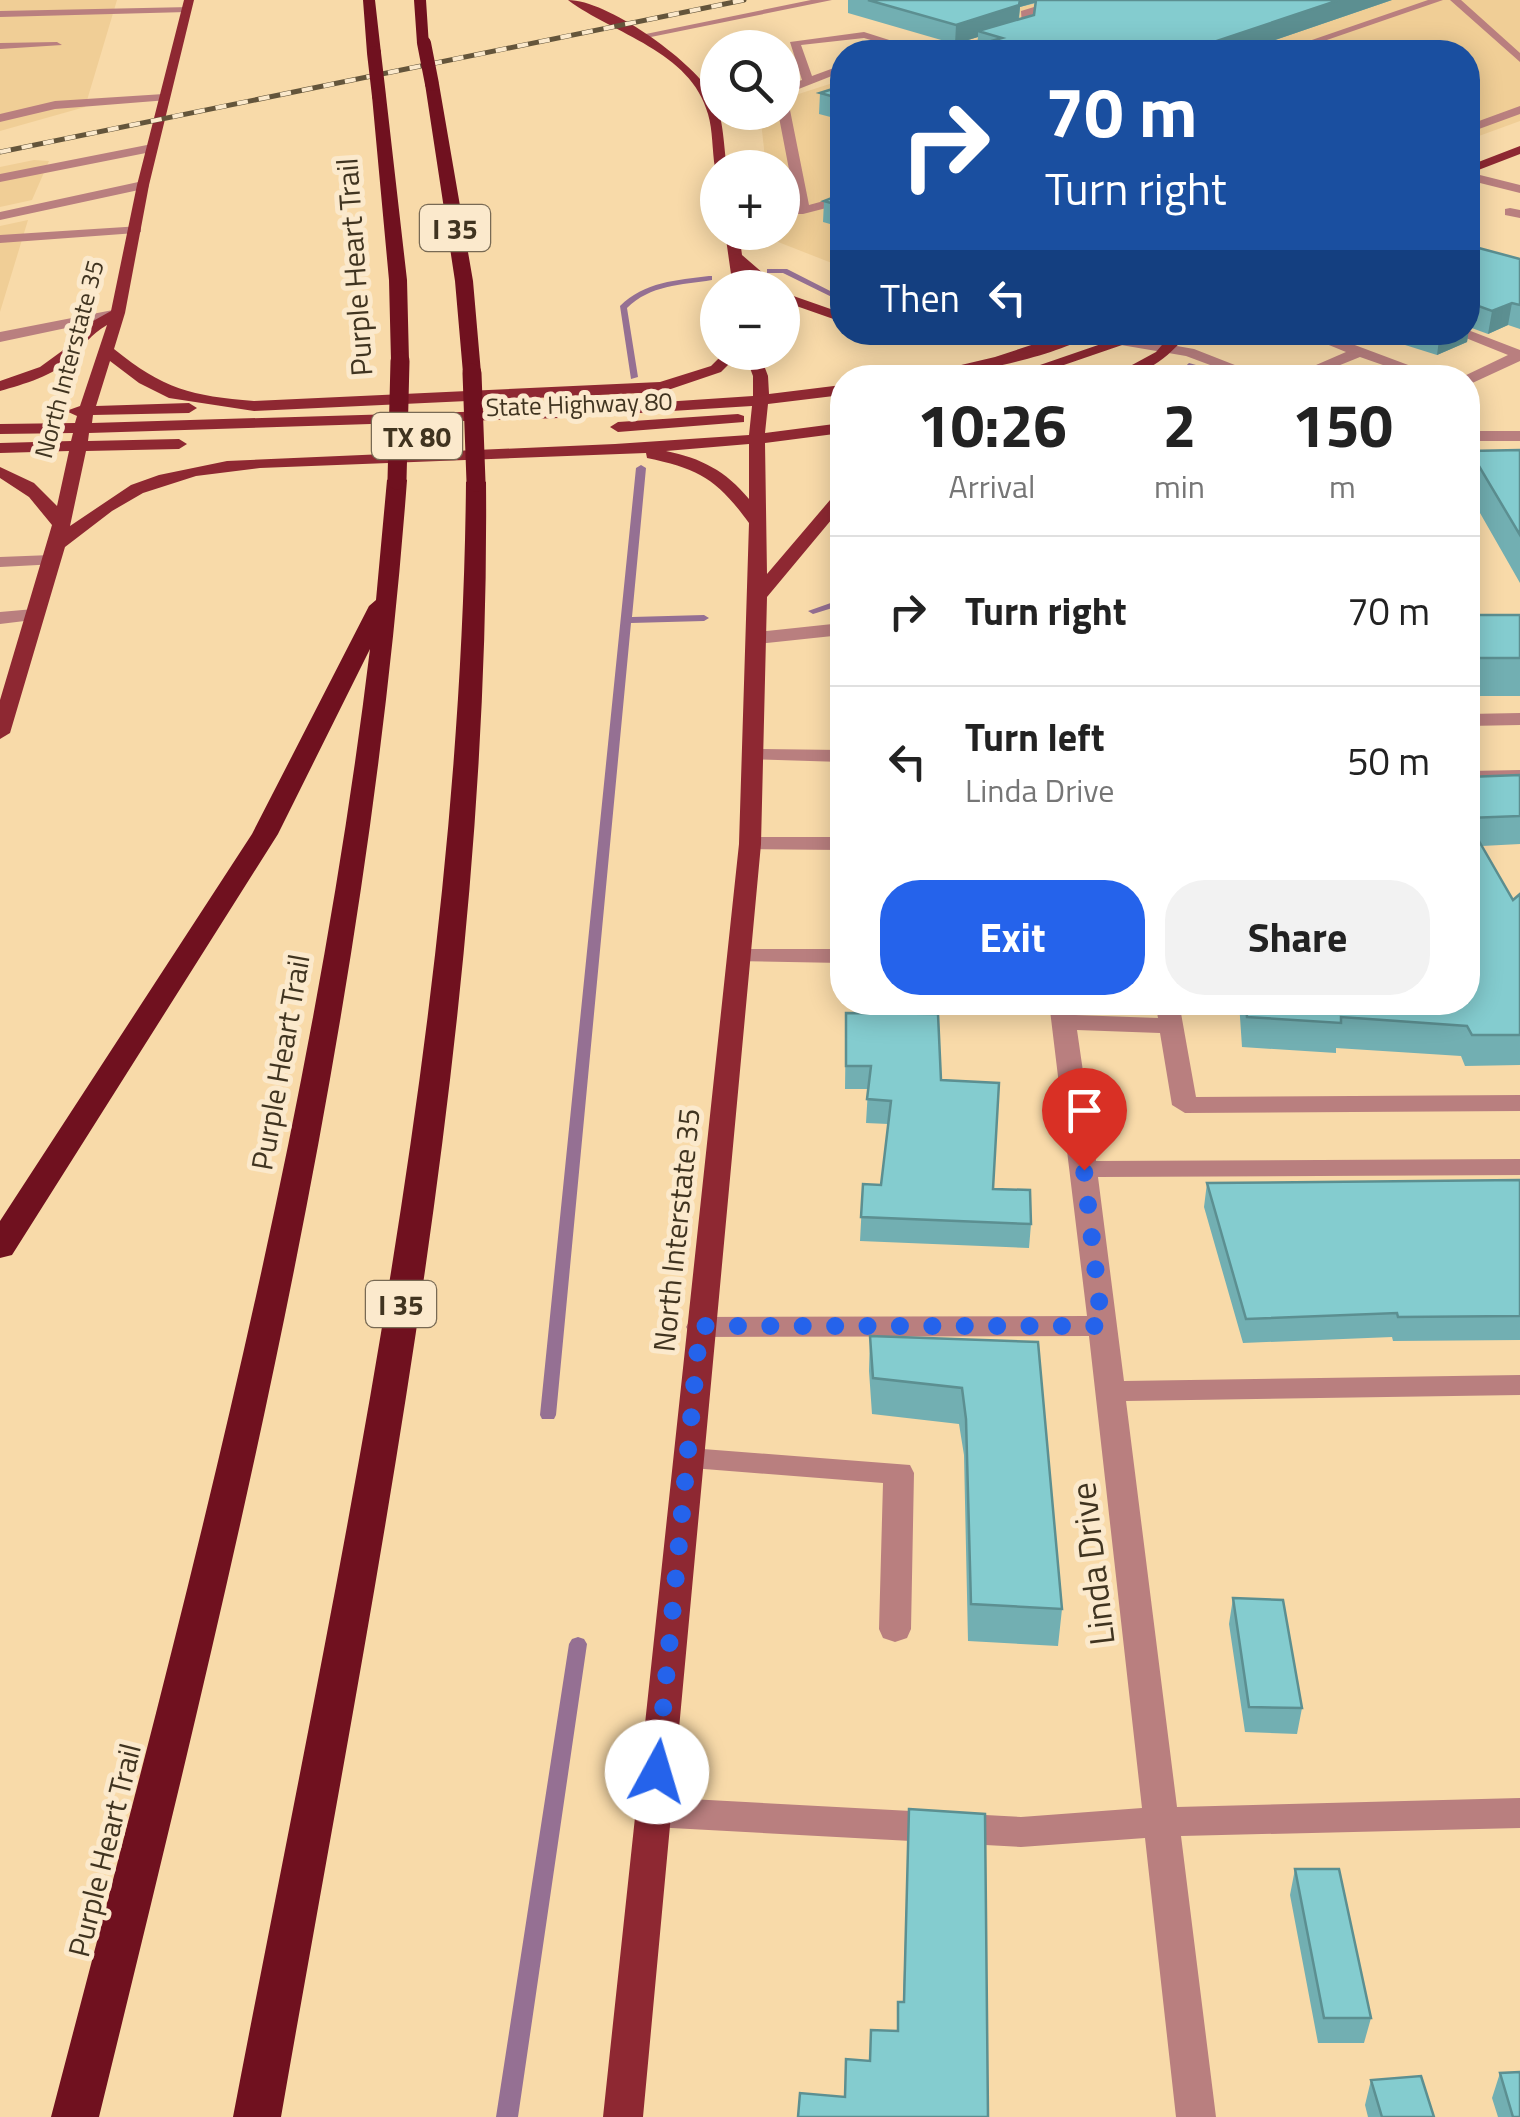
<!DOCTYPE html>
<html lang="en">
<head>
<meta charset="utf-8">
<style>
	body { margin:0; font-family:"Titillium Web",sans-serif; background:#f2f2f2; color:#222; height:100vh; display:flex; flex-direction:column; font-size:38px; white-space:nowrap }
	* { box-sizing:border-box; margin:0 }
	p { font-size:32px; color:#767676 }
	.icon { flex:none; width:55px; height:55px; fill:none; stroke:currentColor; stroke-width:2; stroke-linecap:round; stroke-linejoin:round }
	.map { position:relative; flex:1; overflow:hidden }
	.sheet { position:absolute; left:830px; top:365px; width:650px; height:650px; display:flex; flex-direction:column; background:#fff; border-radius:40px; box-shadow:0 5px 25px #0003 }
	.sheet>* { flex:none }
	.guide { position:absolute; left:830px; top:40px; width:650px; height:305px; border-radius:40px; box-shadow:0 5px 25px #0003; background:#1a4fa0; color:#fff; overflow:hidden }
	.buttons { position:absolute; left:700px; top:30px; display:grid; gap:20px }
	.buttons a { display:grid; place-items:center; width:100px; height:100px; border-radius:50%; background:#fff; box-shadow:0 5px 25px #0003; font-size:50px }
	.pin { position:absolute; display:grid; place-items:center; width:85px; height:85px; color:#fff; margin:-102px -42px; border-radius:50% 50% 50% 0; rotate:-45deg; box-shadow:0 0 10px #0007 }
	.pin .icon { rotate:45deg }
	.me { position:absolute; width:110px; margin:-55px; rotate:6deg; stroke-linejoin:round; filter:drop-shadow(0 0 8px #0008) }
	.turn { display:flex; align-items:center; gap:35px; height:210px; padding:0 50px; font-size:45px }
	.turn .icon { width:130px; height:130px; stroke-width:2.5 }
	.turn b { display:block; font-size:70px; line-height:85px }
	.then { display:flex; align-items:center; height:95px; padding:0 50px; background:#0003; gap:20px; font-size:38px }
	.eta { display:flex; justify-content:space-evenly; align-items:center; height:170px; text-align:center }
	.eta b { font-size:60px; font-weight:700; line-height:70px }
	.action { display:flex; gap:20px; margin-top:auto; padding:20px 50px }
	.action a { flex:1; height:115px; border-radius:40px; background:#2563eb; color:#fff; font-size:40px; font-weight:700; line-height:115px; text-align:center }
	.action a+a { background:#f2f2f2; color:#222 }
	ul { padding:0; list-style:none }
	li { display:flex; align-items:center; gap:30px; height:150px; padding:0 50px; border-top:2px solid #e0e0e0 }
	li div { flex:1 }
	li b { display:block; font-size:38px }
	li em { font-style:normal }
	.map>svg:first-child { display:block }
	.built { fill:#f0ce96 }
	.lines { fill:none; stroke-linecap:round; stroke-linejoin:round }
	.stream { fill:#957093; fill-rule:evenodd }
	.minor { fill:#b97f7f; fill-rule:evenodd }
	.major { fill:#8e2832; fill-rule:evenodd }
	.highway { fill:#70111f; fill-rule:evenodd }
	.rail-casing { stroke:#64553b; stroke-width:5 }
	.rail { stroke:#fbe9cc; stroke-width:4; stroke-dasharray:11; stroke-linecap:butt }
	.highway-bridge-far1 { stroke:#70111f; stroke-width:14 }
	.highway-bridge { stroke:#70111f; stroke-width:19 }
	.wall { fill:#72afb2; fill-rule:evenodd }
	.shaded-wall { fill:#5c8f91 }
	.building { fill:#84cccf; stroke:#5c8f91; stroke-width:2.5 }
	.route { stroke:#2563eb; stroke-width:18; stroke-dasharray:0 32.4 }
	.labels { text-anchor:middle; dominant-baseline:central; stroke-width:10; stroke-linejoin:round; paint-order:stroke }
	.far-street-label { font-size:25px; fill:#403420; stroke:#fbe9cc }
	.shield { fill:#fbe9cc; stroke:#786a54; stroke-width:2.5 }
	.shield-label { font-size:28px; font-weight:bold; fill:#403420 }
	.street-label { font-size:30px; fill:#403420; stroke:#fbe9cc }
	.near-street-label { font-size:35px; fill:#403420; stroke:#fbe9cc }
</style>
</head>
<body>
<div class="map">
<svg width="1520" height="2117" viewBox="0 0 1520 2117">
	<rect width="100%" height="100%" fill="#f8daa9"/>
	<path class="built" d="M0,0H117L85,107L0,131Z
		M1046,0H1520V121L1468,140V52H934L1014,28L1007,11Z
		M842,80V267L773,240V233L782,232V168L766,167L760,113L782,112L783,99Z
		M34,160L49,161L32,200L0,207V167Z
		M28,220L0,312V226Z"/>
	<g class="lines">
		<path class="stream" d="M767,269H787L842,297V302L783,273H767Z
			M709,276H712V280C681,285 650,285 627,308L638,377L631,379L620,306C644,282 677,280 709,276Z
			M1189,363L1196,365L1183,378H1173Z
			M641,465L646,468L632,617L704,615L709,618L704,621L631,623L556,1415L554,1419H542L540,1415L636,468Z
			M842,599V605L813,614L808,611Z
			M578,1637L584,1639L587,1644L518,2117H496L569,1644L572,1639Z"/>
		<path class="minor" d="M811,0H832L641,39L636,36Z
			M1057,0H1073L1031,15L1032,31L959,52H943L1022,27L1021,11Z
			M1428,0H1443L1292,52H1277Z
			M1450,0H1461L1520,53V62Z
			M191,7L187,12L0,17V11Z
			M864,32L905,45L896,52H884L891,46L864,38L801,45L812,76L842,65V72L791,92L789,105L809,205L842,196V204L803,214H782V206H796L778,112H782V87L802,80L790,42Z
			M0,43L57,42L62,45L0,49Z
			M164,94L168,100L55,109L0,122V114L55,101Z
			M1520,106V114L1468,133V125Z
			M152,144L156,151L0,182V174Z
			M1468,172L1520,185V193L1468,180Z
			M143,181L149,185L148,188L0,220V212Z
			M1510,208L1520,210V218L1505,215V209Z
			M141,226V232L136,233L0,243V235Z
			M118,309L123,310V316L0,342V332Z
			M1468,330L1520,350V361L1468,385V378L1462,377L1508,355L1451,332Z
			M1297,332H1320L1443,378H1420L1360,357L1308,378H1286L1346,352Z
			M1126,337L1194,349L1268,378H1245L1186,356L1121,345V339Z
			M1468,431H1520V441H1468Z
			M51,555L60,560L57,564L0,567V557Z
			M34,609L43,615L41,619L0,624V612Z
			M842,623V635L757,644L747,638L757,632Z
			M1520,713V725L1468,726V714Z
			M754,749L842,750V762L747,759L744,755L747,751Z
			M1520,770V782L1468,783V771Z
			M750,837H842V850L742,849L739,844Z
			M741,949H842V963L733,961L729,956Z
			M1049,1002H1073L1075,1015L1158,1018L1155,1002H1179L1196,1097L1520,1095V1111L1185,1113L1172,1105L1160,1033L1077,1030L1096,1161L1520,1159V1175L1098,1177L1124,1381L1520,1375V1395L1126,1401L1177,1807L1520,1798V1828L1181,1836L1216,2117H1176L1145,1838L1021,1847L653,1827L640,1822L635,1812L640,1802L653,1797L1021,1817L1142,1808L1089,1336L700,1337L690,1334L686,1327L690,1320L700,1317L1087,1316Z
			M690,1448L910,1465L914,1473L911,1629L907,1638L895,1642L883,1638L879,1629L883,1483L679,1467L675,1459L679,1451Z"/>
		<path class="major" d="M184,0H194L149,185L125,313L114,349C163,389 192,396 254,401L660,382L711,366L725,352H741L721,372L662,392L254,411L169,398L139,383L110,361L96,406L189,403L197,408L189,413L93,415L92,423L559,409L753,396V376L744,352H759L768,376L769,394L842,385V395L768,404L765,433L842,423V433L765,443L767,574L836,493L842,492V507L767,597L761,844L643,2117H603L739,844L749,523C717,479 699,469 647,458L646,453L260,468L196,476L143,493L112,511L65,547L10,733L0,739V700L52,525L29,497L0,478V467L34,483L57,506L69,451L0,453V443L71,441L73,433L0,434V424L75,423L77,416L66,411L80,406L107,325C90,335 85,345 72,357C54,376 24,384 0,391V381L40,367L62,351L77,330L111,311L137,185ZM752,406L749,435L615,444L227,461L159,475L131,485L70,526L86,451L179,449L187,444L179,439L88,441L89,433L559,418ZM749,444V499C726,471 701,458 666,451Z
			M568,0C607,0 690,59 711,93C724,115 723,141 727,168H718V171L715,168C712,150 713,131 708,114C691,51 613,34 568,0Z
			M1520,146V154L1468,174V166Z
			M725,232H739L742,255L780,288H764L745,271L747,288H733Z
			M782,292L842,313V322L782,301Z
			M922,332H1043L1036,336H929Z
			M1071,332H1095C1057,358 952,378 906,378L995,357Z
			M1136,332H1160L1026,378H1002Z
			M1173,332H1189C1168,359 1142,378 1108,378L1156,352Z
			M738,414L744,416V422L618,432L610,427L618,422Z"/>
		<path class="highway" d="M363,0H375L381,53L374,57L367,53Z
			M414,0H426L429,46L417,43Z
			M432,80L439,84L473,281L481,373L472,379L463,373L455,281L425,84Z
			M379,92L386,96L407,280L409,361L400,367L391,361L389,280L372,96Z
			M397,474L407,480C366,1035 231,1578 99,2117H51C177,1635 310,1144 370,649L278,834L12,1255L0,1258V1221L252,834L369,606L376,600L387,480Z
			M476,476L486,482C491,1028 374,1581 281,2117H233C335,1583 461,1027 466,482Z"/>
		<defs>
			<path id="rail" d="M0,152L744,0"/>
		</defs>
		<use href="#rail" class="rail-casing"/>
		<use href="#rail" class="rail"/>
		<path class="highway-bridge-far1" d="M424,43L432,84
			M374,53L379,96"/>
		<path class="highway-bridge" d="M472,373L476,482
			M397,480L400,361"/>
	</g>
	<path class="wall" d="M848,0H1392L1240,52L977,45L978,37L955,44L848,13ZM1036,3L1034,15L1019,20L1020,7Z
		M842,86V120L819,114L820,93Z
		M842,194V249L836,248L837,226L823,222L824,201Z
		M1468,250L1520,259V329L1508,325L1488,334L1469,327L1467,342L1437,355L1370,334L1371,332H1468Z
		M1520,450V583L1468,492V462L1470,451Z
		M1468,615H1520V696H1468Z
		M1520,775V844L1482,846L1513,900L1520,894V1065L1465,1066L1461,1056L1336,1048V1053L1242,1047L1239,1002H1468V777Z
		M846,1013L941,1080L993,1189L1031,1224L1029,1248L860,1241L863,1184L881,1185L888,1124L866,1123L868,1089H845Z
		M1520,1180V1340L1393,1341L1392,1337L1243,1343L1204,1207L1207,1183Z
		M870,1336L1038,1342L1062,1609L1058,1646L968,1641L964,1455L959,1424L872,1414L869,1371Z
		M1233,1598L1302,1708L1297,1734L1245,1732L1229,1624Z
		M909,1809L988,2117L845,2097L870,2061L871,2030L897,2031L898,2002H903Z
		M1295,1869L1371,2018L1364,2043H1318L1290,1895Z
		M1500,2073L1520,2117H1498L1492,2098Z
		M1371,2080L1434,2117H1368L1365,2105Z"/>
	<path class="shaded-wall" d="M1020,0H1044L1020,7L1018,24L978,31V37L955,44L956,25Z
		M1339,0H1392L1240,52H1184Z
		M1512,303L1508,325L1488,334L1492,311Z
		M1468,304H1473L1467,342L1437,355L1440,332H1468Z"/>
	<path class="building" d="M868,0H1020L1019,5L956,25Z
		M1036,0H1339L1184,52H953L1002,38L978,31L1034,15Z
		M842,86V99L820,93Z
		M842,194V206L824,201Z
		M1475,247L1520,259V305L1512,303L1492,311L1473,304H1468V250Z
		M1520,450V535L1470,451Z
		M1468,615H1520V658H1468Z
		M1520,775V816L1468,818V777Z
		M1468,822L1513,900L1520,894V1035H1472L1467,1026L1341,1017V1023L1247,1017L1246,1002H1468Z
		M846,1013L938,1014L941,1080L999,1083L993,1189L1030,1190L1031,1224L861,1217L863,1184L881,1185L891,1101L867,1099L871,1066H846Z
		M1520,1180V1316L1398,1317L1397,1313L1246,1319L1207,1183Z
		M870,1336L1038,1342L1062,1609L971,1604L966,1419L962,1388L873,1378Z
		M1233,1598L1283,1600L1302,1708L1249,1707Z
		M909,1809L985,1814L988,2117H798L800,2093L845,2097L846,2059L870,2061L871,2030L898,2031V2002H904Z
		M1295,1869H1339L1371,2018H1324Z
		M1520,2072V2117H1513L1500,2073Z
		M1421,2076L1434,2117H1382L1371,2080Z"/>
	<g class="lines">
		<path class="route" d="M657,1772L700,1326H1102L1084,1170"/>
	</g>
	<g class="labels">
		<g class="far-street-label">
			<text transform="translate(69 359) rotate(-75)">North Interstate 35</text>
			<text transform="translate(579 404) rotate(-2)">State Highway 80</text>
		</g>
		<g class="shield">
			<rect x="420" y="205" width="70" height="46" rx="8"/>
			<rect x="372" y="413" width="90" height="46" rx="8"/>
			<rect x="366" y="1281" width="70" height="46" rx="8"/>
		</g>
		<g class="shield-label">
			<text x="455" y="228">I 35</text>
			<text x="417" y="436">TX 80</text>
			<text x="401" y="1304">I 35</text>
		</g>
		<g class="street-label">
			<text transform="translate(354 267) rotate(-94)">Purple Heart Trail</text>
			<text transform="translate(280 1062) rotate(-80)">Purple Heart Trail</text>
			<text transform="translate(676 1230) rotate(-84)">North Interstate 35</text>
			<text transform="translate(104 1850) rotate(-76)">Purple Heart Trail</text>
		</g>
		<g class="near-street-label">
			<text transform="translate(1092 1564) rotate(-97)">Linda Drive</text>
		</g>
	</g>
</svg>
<div class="buttons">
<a><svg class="icon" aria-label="search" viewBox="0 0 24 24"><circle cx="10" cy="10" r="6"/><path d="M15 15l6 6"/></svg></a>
<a>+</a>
<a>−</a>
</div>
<div class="pin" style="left:1084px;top:1170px;background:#d93025"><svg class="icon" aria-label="arrive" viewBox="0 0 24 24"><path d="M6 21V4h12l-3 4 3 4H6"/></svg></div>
<svg class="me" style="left:657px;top:1772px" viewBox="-20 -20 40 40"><circle r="19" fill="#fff"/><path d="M0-13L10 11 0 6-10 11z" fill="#2563eb"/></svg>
<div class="guide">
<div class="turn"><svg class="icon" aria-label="right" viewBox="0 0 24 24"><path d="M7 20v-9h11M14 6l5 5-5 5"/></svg><div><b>70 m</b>Turn right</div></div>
<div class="then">Then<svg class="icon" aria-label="left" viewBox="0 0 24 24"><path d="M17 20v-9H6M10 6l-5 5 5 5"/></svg></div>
</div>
<section class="sheet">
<div class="eta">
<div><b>10:26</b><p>Arrival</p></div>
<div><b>2</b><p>min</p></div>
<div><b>150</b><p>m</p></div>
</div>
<ul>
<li><svg class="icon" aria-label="right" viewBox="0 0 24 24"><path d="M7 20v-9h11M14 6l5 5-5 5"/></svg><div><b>Turn right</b></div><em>70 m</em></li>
<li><svg class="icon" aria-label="left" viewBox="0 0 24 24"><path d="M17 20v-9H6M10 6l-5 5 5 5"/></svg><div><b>Turn left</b><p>Linda Drive</p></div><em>50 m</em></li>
</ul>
<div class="action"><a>Exit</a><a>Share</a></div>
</section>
</div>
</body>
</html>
